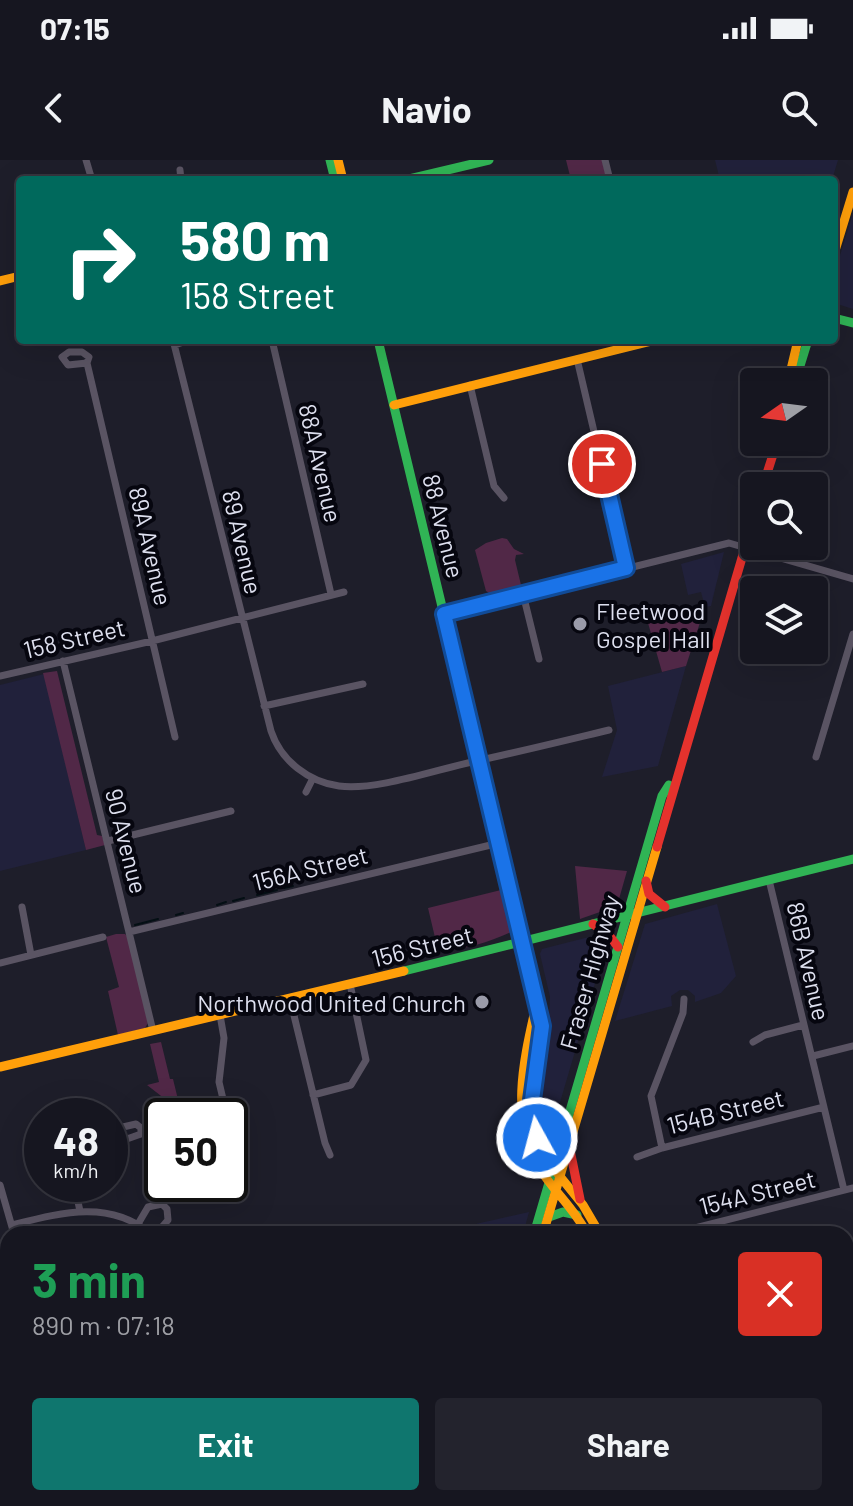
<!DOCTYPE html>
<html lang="en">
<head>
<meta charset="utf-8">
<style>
	body { margin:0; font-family:Barlow,sans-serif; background:#23232d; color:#f1f3f6; height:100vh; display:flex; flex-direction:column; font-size:30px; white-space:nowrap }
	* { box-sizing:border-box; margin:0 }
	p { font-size:26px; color:#9e9fa5 }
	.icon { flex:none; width:44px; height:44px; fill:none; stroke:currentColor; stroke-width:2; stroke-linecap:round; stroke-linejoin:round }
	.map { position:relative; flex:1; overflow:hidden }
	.panel { position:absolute; left:0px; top:1066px; width:854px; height:280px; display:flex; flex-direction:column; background:#161620; border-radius:24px 24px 0 0; box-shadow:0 8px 32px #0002,0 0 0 2px #35353e }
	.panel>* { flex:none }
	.banner { position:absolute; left:16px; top:16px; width:822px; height:168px; border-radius:8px; box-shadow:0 8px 32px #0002,0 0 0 2px #35353e; background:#00695c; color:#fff; overflow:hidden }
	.needle { width:52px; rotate:256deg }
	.fabs { position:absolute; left:740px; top:208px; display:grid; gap:16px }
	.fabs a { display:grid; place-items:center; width:88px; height:88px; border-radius:8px; background:#161620; box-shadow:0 8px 32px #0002,0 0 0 2px #35353e; font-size:40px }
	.speed { position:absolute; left:24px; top:938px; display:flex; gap:16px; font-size:40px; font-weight:700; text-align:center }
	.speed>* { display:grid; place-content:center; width:104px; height:104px; border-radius:50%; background:#161620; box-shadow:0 8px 32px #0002,0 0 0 2px #35353e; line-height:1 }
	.speed small { font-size:20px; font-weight:400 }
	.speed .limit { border:4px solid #111; border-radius:12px; background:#fff; color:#111 }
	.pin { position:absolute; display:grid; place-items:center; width:68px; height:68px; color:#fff; margin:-34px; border:4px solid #fff; border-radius:50%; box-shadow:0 2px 8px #0007 }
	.me { position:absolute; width:88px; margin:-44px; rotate:353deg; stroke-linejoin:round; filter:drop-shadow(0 0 6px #0008) }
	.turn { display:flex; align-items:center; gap:28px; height:168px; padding:0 32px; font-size:36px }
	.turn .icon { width:104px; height:104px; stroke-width:2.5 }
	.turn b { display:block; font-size:56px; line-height:68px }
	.round { display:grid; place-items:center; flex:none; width:84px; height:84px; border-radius:8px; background:#23232d }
	.overview { display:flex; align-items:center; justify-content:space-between; height:136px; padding:0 32px }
	h1 { font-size:48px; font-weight:700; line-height:60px; color:#1e9e55 }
	.cta { display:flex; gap:16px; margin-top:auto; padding:16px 32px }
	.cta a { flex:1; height:92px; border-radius:8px; background:#0f766e; color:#fff; font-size:32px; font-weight:700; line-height:92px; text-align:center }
	.cta a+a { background:#23232d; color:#f1f3f6 }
	.status { display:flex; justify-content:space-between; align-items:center; height:56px; padding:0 40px; background:#161620; direction:ltr }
	.status svg { height:22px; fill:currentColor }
	header { display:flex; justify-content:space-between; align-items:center; height:104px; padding:0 32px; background:#161620; font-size:36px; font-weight:700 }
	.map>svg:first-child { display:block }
	.built { fill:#21213b }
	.green { fill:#512847 }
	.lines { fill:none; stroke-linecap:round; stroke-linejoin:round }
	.stream { stroke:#040f14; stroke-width:2 }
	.street { stroke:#5a5463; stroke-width:7 }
	.fast { stroke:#30b455; stroke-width:9 }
	.slow { stroke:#ff9f0a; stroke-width:9 }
	.jam { stroke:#e5322d; stroke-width:9 }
	.route-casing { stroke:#114b97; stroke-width:20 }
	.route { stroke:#1a73e8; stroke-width:14 }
	.poi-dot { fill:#9a9ba9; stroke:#06060f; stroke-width:3 }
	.labels { text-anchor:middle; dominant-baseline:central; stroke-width:8; stroke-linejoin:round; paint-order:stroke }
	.street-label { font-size:24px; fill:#dddfee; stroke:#06060f }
	.poi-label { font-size:24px; fill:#dddfee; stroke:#06060f; text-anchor:start }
</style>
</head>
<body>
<div class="status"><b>07:15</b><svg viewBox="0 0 49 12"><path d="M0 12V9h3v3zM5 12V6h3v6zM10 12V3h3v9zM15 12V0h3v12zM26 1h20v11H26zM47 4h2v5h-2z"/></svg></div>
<header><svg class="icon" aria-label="back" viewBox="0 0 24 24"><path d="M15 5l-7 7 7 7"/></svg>Navio<svg class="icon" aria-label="search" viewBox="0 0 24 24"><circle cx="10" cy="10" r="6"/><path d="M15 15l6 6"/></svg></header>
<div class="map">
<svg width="853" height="1346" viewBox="0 0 853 1346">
	<rect width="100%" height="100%" fill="#1e1e2a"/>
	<path class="built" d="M715,0H838L832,20H720Z
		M853,53V149L834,143V115Z
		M724,392L711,446L705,447L701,432L688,435L681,404Z
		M686,506L658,606L602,617L617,570L608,526Z
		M44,514L86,690L0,711V525Z
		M717,744L736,816L721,833L695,842V836L688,830H680L671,836L672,846L615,861L645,764Z
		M593,776L604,780L606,786L556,956L539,950L548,878L550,837L540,794L542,789Z
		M529,1052L523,1074H446L445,1071Z"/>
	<path class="green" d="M566,0H602L607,20H571Z
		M502,378L507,379L514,389L524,394L516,395L515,400L521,425L492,435L486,431L475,390L486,383Z
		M705,447L686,506L662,512L648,463Z
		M57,511L97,675L102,676L105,685L86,690L43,513Z
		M575,706L627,711L617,746L580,759Z
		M501,730L511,772C488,782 463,791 438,790L428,748Z
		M116,774H125L128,777L148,863L145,868L118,875L108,831L119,827L106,777Z
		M161,882L170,919H173L182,956H172L165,939L147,925L159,922L150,884Z
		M78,1338H272V1339L235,1346H80Z"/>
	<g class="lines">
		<path class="stream" d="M284,728L293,726
			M257,735L277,730
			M233,741L244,738
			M217,745L226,742
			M176,755L183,753
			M135,765L158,759"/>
		<path class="street" d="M86,0L92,20
			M605,0L610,20
			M180,10L181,20
			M173,180L271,571C281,601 309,622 339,626C375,631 435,610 472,602C518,592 563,581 609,570
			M272,180L331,434
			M175,185L189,180
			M577,199L626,408
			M87,203L68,205L62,197L69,192H82L89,197L87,203L175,577
			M470,225L494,326L504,338
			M523,434L539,499
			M444,454L729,383L853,419
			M63,501L153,871
			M0,516L152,481L344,432
			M264,546L363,524
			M816,597L853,474
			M306,632L313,618
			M108,681L231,651
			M769,720L844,1030
			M22,747L31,795
			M129,772L499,683
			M0,803L103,777
			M290,839L325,983L330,995
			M220,855L224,878L219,922L227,956
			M753,882L765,875L803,865
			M813,896L853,886
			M313,935L351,925L366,900L350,824
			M230,967L232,973
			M110,976L117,974L123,967L136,964L141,968V974L124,980L117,974
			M662,988L651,936L683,853L684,839
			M637,997L662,988L824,947
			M74,1024L80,1051
			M0,1025L14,1074
			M138,1064L148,1047L162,1044L167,1049L168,1060L156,1074
			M12,1065C60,1053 109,1039 151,1074
			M671,1074L853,1028
			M846,1119L853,1117
			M846,1294L853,1293
			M0,1304L8,1302
			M748,1338L750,1346
			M486,1346H500"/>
		<path class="fast" d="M330,0L335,20
			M405,20L489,0
			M834,158L853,163
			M378,180L492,655
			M795,222L808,180
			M404,811L853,699
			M549,1057L563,1052L577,1055
			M534,1074L662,636L669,625
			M653,1338L655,1346
			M664,1338L666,1346"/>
		<path class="slow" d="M338,0L343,20
			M834,94L853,32
			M0,121L20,116
			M788,222L798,180
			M394,245L656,180
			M492,655L542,866L533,936L536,971L550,1004L583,1045L600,1074
			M536,846C524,899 509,959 540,1009C554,1032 575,1049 587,1074
			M0,907L404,811
			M536,972L547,975L563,971
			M543,1074L657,687
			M277,1346L323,1338
			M452,1346L455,1338
			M462,1346L465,1338"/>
		<path class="jam" d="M763,326L777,282
			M657,687L754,357
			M646,721L649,734L665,747
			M593,764L608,774L618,787
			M570,990L580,1039"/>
	</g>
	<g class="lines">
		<defs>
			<path id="route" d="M537,978L532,940L542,866L444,454L626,408L602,304"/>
		</defs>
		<use href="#route" class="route-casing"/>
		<use href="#route" class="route"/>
	</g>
	<g class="poi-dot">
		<circle cx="580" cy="464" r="8"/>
		<circle cx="482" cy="842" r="8"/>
	</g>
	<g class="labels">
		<g class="street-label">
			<text transform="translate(321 303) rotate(77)">88A Avenue</text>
			<text transform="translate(444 366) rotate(76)">88 Avenue</text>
			<text transform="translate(243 382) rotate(77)">89 Avenue</text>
			<text transform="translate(151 386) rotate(77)">89A Avenue</text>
			<text transform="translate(74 478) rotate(-13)">158 Street</text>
			<text transform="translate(127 681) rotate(76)">90 Avenue</text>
			<text transform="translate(310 708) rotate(-14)">156A Street</text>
			<text transform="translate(422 786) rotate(-14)">156 Street</text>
			<text transform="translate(809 801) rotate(77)">86B Avenue</text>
			<text transform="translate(589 812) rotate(-74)">Fraser Highway</text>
			<text transform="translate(725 951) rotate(-14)">154B Street</text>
			<text transform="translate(757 1032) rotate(-14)">154A Street</text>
		</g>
		<g class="poi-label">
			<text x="596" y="450">Fleetwood<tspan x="596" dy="28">Gospel Hall</tspan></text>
			<text x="466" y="842" text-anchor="end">Northwood United Church</text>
		</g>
	</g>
</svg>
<div class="fabs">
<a><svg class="needle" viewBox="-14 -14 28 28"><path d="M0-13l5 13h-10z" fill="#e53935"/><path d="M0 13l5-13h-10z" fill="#9e9fa5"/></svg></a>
<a><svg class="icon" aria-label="search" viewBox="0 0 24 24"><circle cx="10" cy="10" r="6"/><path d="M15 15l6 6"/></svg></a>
<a><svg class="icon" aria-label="layers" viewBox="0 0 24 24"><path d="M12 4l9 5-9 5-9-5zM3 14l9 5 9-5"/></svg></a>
</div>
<div class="speed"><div>48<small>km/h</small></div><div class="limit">50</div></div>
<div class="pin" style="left:602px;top:304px;background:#d93025"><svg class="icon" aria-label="arrive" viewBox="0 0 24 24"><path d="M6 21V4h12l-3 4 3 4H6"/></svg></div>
<svg class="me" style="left:537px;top:978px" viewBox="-20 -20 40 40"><circle r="17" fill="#1a73e8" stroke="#fff" stroke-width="3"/><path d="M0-11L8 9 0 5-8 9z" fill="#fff"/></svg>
<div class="banner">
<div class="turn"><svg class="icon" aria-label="right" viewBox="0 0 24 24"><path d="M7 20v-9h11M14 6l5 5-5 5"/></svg><div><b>580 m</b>158 Street</div></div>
</div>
<section class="panel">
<div class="overview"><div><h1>3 min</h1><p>890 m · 07:18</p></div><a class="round" style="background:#d93025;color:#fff"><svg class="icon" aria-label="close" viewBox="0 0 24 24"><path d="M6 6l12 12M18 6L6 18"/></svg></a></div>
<div class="cta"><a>Exit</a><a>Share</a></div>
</section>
</div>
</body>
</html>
